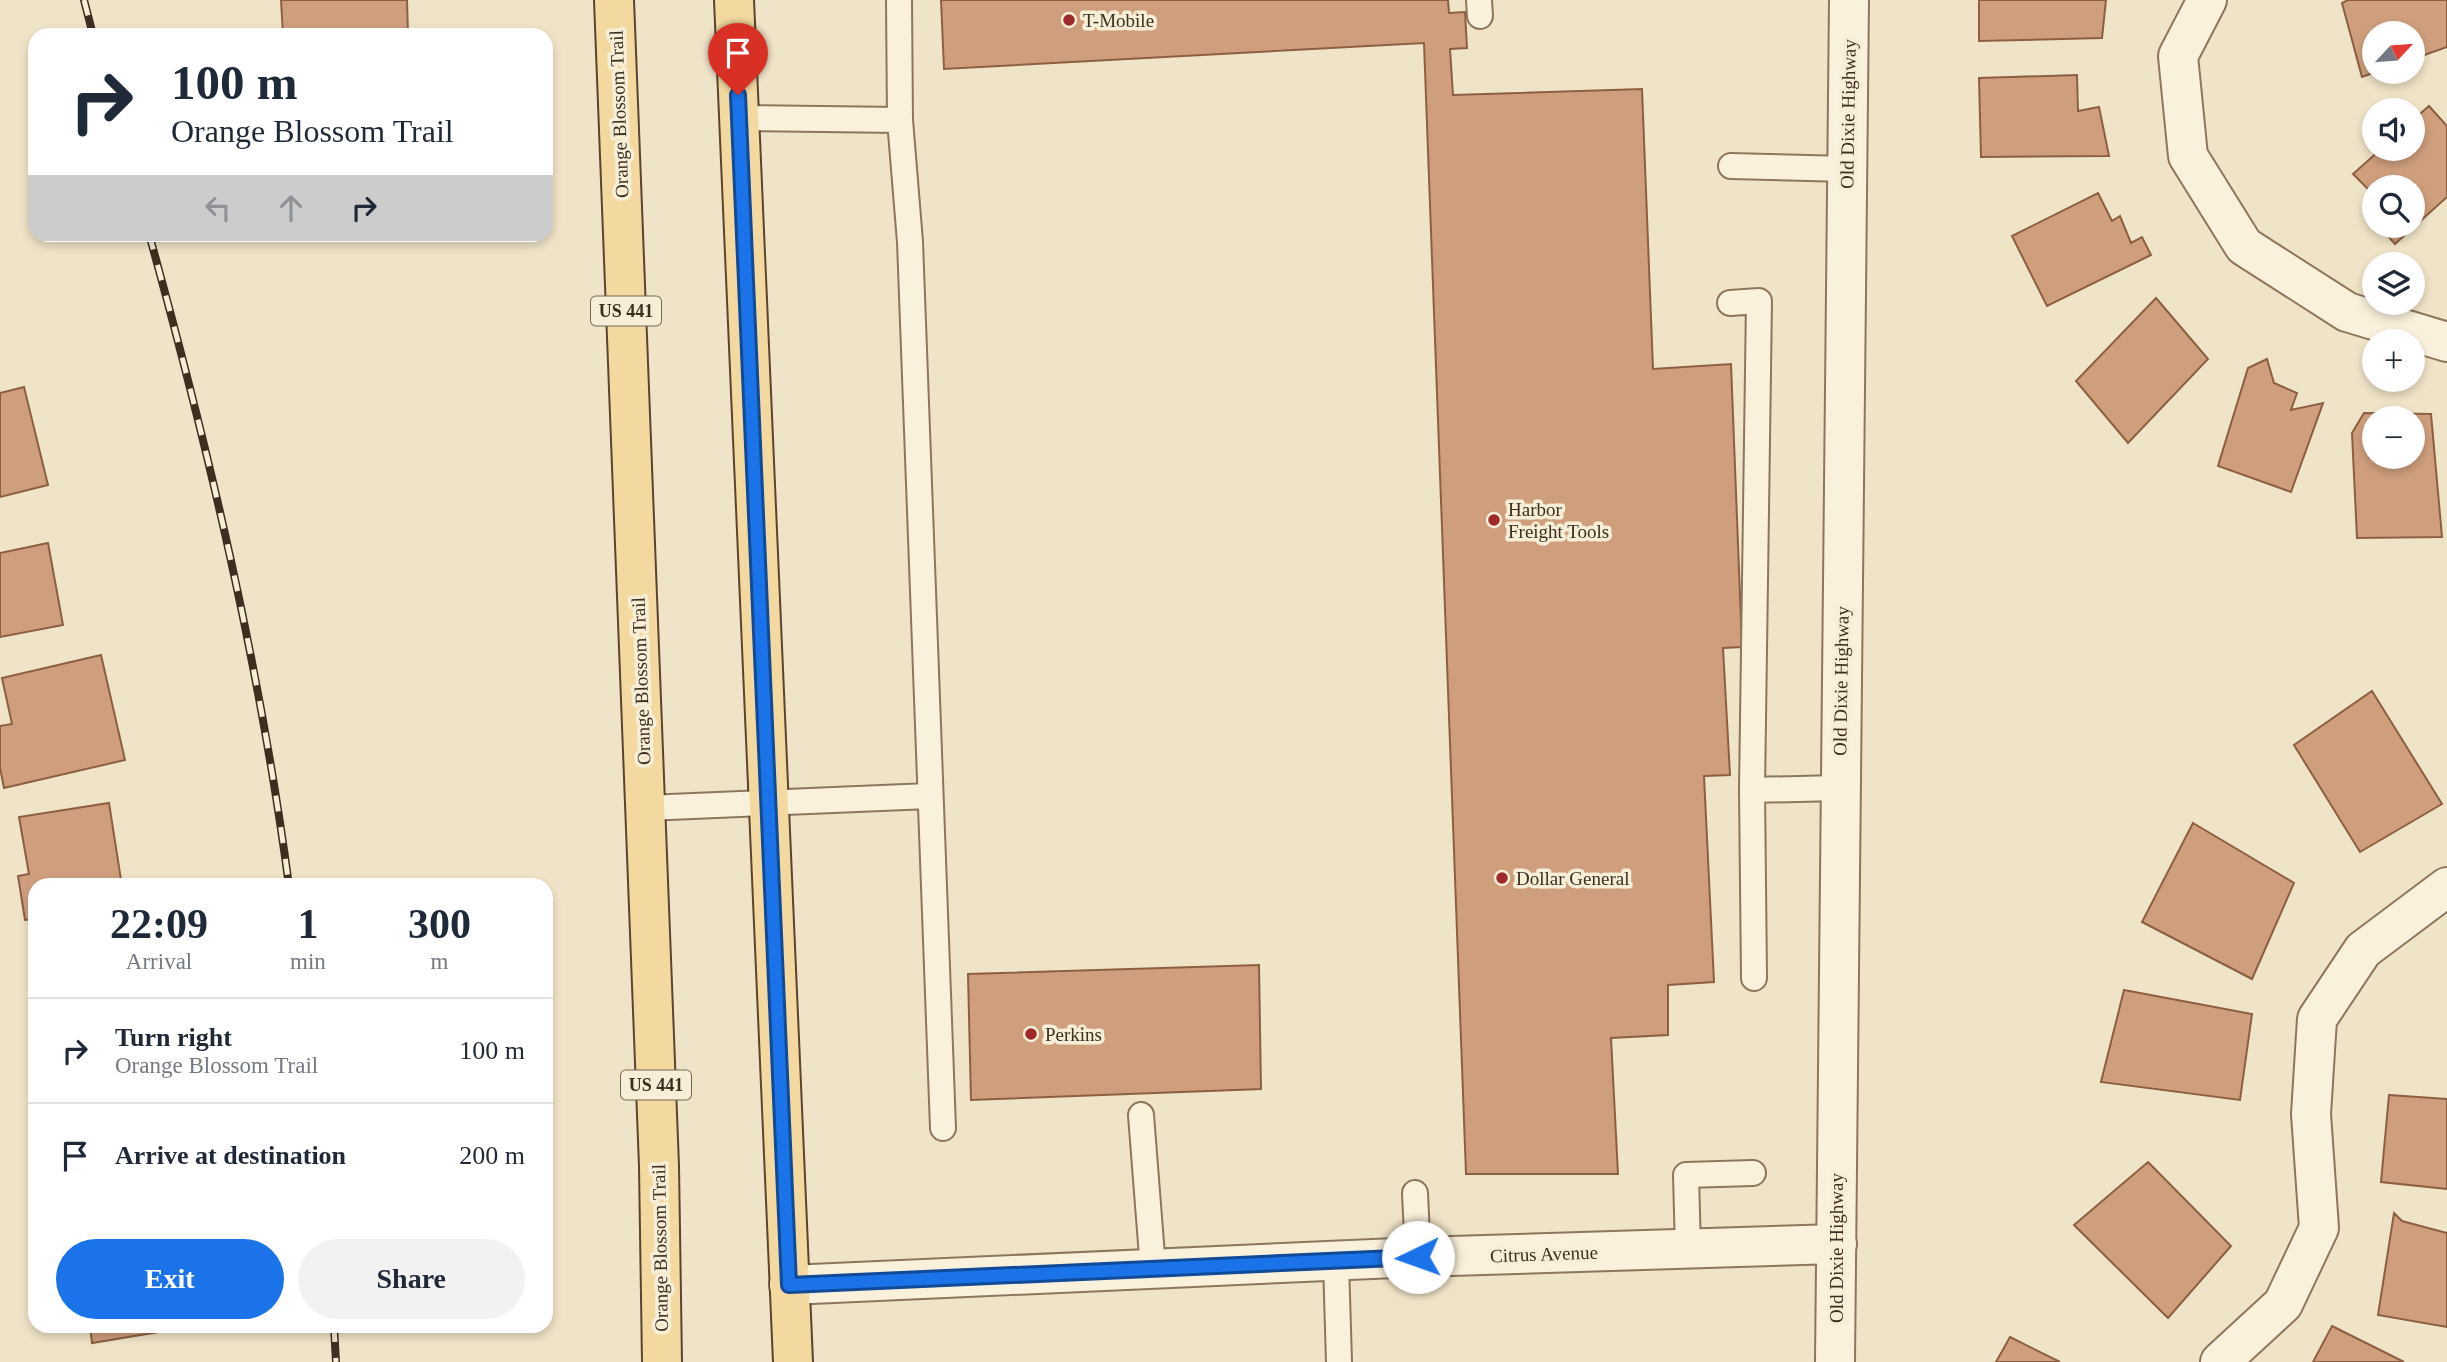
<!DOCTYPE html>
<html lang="en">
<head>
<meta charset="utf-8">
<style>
	body { margin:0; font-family:Georgia,serif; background:#f2f2f3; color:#1f2937; height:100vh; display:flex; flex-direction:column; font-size:26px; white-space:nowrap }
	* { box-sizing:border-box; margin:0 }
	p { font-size:23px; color:#747a83 }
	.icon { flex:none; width:38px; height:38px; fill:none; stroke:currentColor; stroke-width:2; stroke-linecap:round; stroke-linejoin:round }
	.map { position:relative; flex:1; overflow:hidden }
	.details { position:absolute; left:28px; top:878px; width:525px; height:455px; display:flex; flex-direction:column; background:#fff; border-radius:21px; box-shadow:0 4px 10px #0003 }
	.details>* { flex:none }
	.guide { position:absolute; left:28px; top:28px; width:525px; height:214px; border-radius:21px; box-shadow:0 4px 10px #0003; background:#fff; color:#1f2937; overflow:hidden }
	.needle { width:46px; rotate:64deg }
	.controls { position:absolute; left:2362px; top:21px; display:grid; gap:14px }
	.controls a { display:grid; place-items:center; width:63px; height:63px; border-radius:50%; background:#fff; box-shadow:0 4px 10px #0003; font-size:35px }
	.pin { position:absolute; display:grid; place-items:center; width:60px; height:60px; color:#fff; margin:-72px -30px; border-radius:50% 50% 50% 0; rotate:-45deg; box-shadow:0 0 7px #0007 }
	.pin .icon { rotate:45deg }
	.me { position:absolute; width:77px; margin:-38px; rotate:267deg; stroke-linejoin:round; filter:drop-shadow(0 0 5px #0008) }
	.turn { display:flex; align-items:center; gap:24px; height:147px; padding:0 28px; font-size:32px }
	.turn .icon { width:91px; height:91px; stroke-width:2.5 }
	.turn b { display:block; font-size:49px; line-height:60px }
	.lanes { display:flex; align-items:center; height:66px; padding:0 28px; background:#0003; justify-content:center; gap:35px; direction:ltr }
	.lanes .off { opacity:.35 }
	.eta { display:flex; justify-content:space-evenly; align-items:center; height:119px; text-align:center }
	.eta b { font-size:42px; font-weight:700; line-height:49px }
	.action { display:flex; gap:14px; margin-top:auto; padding:14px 28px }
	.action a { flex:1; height:80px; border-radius:42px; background:#1a73e8; color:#fff; font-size:28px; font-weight:700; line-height:80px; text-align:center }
	.action a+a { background:#f2f2f3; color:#1f2937 }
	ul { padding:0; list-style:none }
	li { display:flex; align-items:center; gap:21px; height:105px; padding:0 28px; border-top:2px solid #e0e1e3 }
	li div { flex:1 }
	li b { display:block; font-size:26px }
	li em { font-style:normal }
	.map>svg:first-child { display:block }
	.building { fill:#cf9f7d; stroke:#8d5f41; stroke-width:2; fill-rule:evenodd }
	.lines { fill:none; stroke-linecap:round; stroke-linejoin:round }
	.service-casing { stroke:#8d765c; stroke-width:28 }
	.minor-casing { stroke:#8d765c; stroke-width:42 }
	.tertiary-casing { stroke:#8d765c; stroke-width:42 }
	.primary-casing { stroke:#5b4430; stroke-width:42 }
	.service { stroke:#faf1dc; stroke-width:24 }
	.minor { stroke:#faf1dc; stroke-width:38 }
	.tertiary { stroke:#faf1dc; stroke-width:38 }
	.primary { stroke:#f3d9a0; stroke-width:38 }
	.rail-casing { stroke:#3d2e20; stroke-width:8 }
	.rail { stroke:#f7eed8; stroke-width:5; stroke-dasharray:16; stroke-linecap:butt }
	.route-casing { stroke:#114b97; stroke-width:18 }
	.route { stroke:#1a73e8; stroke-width:12 }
	.poi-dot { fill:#9e2a2b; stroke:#f7eed8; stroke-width:2.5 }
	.labels { text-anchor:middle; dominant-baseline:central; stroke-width:7; stroke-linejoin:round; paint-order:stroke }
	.shield { fill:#f7eed8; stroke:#756857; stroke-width:2 }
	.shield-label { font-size:18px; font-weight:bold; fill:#3d2e20 }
	.poi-label { font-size:19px; fill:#3d2e20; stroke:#f7eed8; text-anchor:start }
	.street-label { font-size:19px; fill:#3d2e20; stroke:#f7eed8 }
</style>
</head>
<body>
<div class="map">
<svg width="2447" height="1362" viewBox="0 0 2447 1362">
	<rect width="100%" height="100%" fill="#f0e4c8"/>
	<path class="building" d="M281,0H407L408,35H283Z
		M941,0H1448L1449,13L1465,12L1467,48L1450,49L1453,95L1642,89L1653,369L1731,364L1742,647L1723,648L1730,775L1704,776L1714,982L1668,985V1035L1611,1038L1618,1174H1466L1424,43L944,69Z
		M1979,0H2106L2102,38L1979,41Z
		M2348,0H2447V47L2413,59V33H2375L2376,72L2362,77L2342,3Z
		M2077,75L2078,111L2099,107L2109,156L1981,157L1979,78Z
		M2429,106L2447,126V197L2395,244L2379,226H2413V187H2375V196L2353,174L2381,149H2413V120Z
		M2098,193L2112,221L2120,216L2131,243L2142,237L2151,255L2047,306L2012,236Z
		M2156,298L2208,359L2128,443L2076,381Z
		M2267,359L2274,383L2297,393L2291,410L2323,403L2291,492L2218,466L2248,368Z
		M24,387L48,485L0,497V393Z
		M2364,413L2431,414L2442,537L2357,538L2352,433ZM2375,418H2413V457H2375Z
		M48,543L63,625L0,637V553Z
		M101,655L125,760L4,788L0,768V726L12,724L2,678Z
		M2372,691L2442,804L2360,852L2294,745Z
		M109,803L122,886H35V919L25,920L18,876L29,874L19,817Z
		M2193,823L2294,883L2252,979L2142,922Z
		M1259,965L1261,1089L971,1100L968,974Z
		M2124,990L2252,1014L2240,1100L2101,1082Z
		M2389,1095L2447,1099V1189L2381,1182Z
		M2148,1162L2231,1246L2168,1318L2074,1225Z
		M2394,1213L2402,1221L2447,1233V1327L2378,1315Z
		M90,1326H195L92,1343Z
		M2332,1326L2404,1362H2313Z
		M2010,1337L2060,1362H1996Z"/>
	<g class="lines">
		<defs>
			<path id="service" d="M899,0L900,120L910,242L943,1128
				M1479,0L1480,16
				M739,118L900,120
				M1731,166L1848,169
				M1730,303L1759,301L1752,790L1754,978
				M1752,790L1839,788
				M646,808L929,796
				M1141,1115L1153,1269
				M1415,1193L1418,1257
				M1688,1250L1686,1175L1753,1173
				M1336,1262L1339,1362"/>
			<path id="minor" d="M2207,0L2178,56L2188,156L2244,246L2347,312L2447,342
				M789,1285L1418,1257L1837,1244
				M2220,1362L2283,1304L2319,1228L2311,1114L2317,1019L2363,950L2447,887"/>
			<path id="tertiary" d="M1835,1362L1849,0"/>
			<path id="primary" d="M614,0L659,1166L662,1362
				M734,0L793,1362"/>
		</defs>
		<use href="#service" class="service-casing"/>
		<use href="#minor" class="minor-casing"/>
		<use href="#tertiary" class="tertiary-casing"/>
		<use href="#primary" class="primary-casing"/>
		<use href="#service" class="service"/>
		<use href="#minor" class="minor"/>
		<use href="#tertiary" class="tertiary"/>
		<use href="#primary" class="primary"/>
		<defs>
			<path id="rail" d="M84,0L93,35
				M149,234C208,447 260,666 289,886
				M334,1326L336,1362"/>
		</defs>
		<use href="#rail" class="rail-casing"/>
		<use href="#rail" class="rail"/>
	</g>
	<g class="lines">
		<defs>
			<path id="route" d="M738,95L789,1285L1418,1257"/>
		</defs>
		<use href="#route" class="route-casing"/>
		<use href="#route" class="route"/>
	</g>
	<g class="poi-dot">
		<circle cx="1069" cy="20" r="7"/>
		<circle cx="1494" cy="520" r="7"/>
		<circle cx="1502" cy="878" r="7"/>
		<circle cx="1031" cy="1034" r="7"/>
	</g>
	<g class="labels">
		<g class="shield">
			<rect x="591" y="296.5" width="70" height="29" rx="5"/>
			<rect x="621" y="1070.5" width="70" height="29" rx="5"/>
		</g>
		<g class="shield-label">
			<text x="626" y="311">US 441</text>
			<text x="656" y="1085">US 441</text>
		</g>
		<g class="poi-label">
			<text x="1083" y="20">T-Mobile</text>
			<text x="1508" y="509">Harbor<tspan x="1508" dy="22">Freight Tools</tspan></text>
			<text x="1516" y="878">Dollar General</text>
			<text x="1045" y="1034">Perkins</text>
		</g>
		<g class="street-label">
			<text transform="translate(619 114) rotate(-92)">Orange Blossom Trail</text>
			<text transform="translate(1848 114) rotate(-89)">Old Dixie Highway</text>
			<text transform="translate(641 681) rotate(-92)">Orange Blossom Trail</text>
			<text transform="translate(1841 681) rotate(-89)">Old Dixie Highway</text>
			<text transform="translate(660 1248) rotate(-91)">Orange Blossom Trail</text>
			<text transform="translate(1836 1248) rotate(-90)">Old Dixie Highway</text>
			<text transform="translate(1544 1254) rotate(-2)">Citrus Avenue</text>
		</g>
	</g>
</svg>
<div class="controls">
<a><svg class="needle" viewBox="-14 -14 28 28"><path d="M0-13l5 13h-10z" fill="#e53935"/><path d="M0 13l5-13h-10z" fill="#747a83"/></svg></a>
<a><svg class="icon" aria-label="sound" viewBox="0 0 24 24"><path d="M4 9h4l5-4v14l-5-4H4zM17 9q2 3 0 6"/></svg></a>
<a><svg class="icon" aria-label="search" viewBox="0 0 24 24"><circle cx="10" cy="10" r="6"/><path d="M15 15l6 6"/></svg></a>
<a><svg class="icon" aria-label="layers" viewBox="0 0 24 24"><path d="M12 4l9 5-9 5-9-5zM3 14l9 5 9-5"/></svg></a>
<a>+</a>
<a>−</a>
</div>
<div class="pin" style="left:738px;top:95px;background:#d93025"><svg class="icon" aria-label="arrive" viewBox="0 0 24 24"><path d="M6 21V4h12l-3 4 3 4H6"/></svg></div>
<svg class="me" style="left:1418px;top:1257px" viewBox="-20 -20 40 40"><circle r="19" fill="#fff"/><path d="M0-13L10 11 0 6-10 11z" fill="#1a73e8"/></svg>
<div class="guide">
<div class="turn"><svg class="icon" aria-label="right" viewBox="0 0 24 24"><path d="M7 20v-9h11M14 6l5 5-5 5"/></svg><div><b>100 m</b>Orange Blossom Trail</div></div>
<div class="lanes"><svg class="icon off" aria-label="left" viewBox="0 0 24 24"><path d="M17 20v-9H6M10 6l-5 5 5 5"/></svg><svg class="icon off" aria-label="ahead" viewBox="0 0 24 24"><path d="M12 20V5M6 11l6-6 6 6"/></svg><svg class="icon" aria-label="right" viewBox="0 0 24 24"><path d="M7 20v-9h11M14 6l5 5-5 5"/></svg></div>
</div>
<section class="details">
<div class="eta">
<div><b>22:09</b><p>Arrival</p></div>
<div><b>1</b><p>min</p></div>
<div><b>300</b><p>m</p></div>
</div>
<ul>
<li><svg class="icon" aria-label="right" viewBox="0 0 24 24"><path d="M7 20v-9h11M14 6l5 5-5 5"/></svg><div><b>Turn right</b><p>Orange Blossom Trail</p></div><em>100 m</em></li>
<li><svg class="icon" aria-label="arrive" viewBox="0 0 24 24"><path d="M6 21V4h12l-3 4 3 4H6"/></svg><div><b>Arrive at destination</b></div><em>200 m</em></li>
</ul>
<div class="action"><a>Exit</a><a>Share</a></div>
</section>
</div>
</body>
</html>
